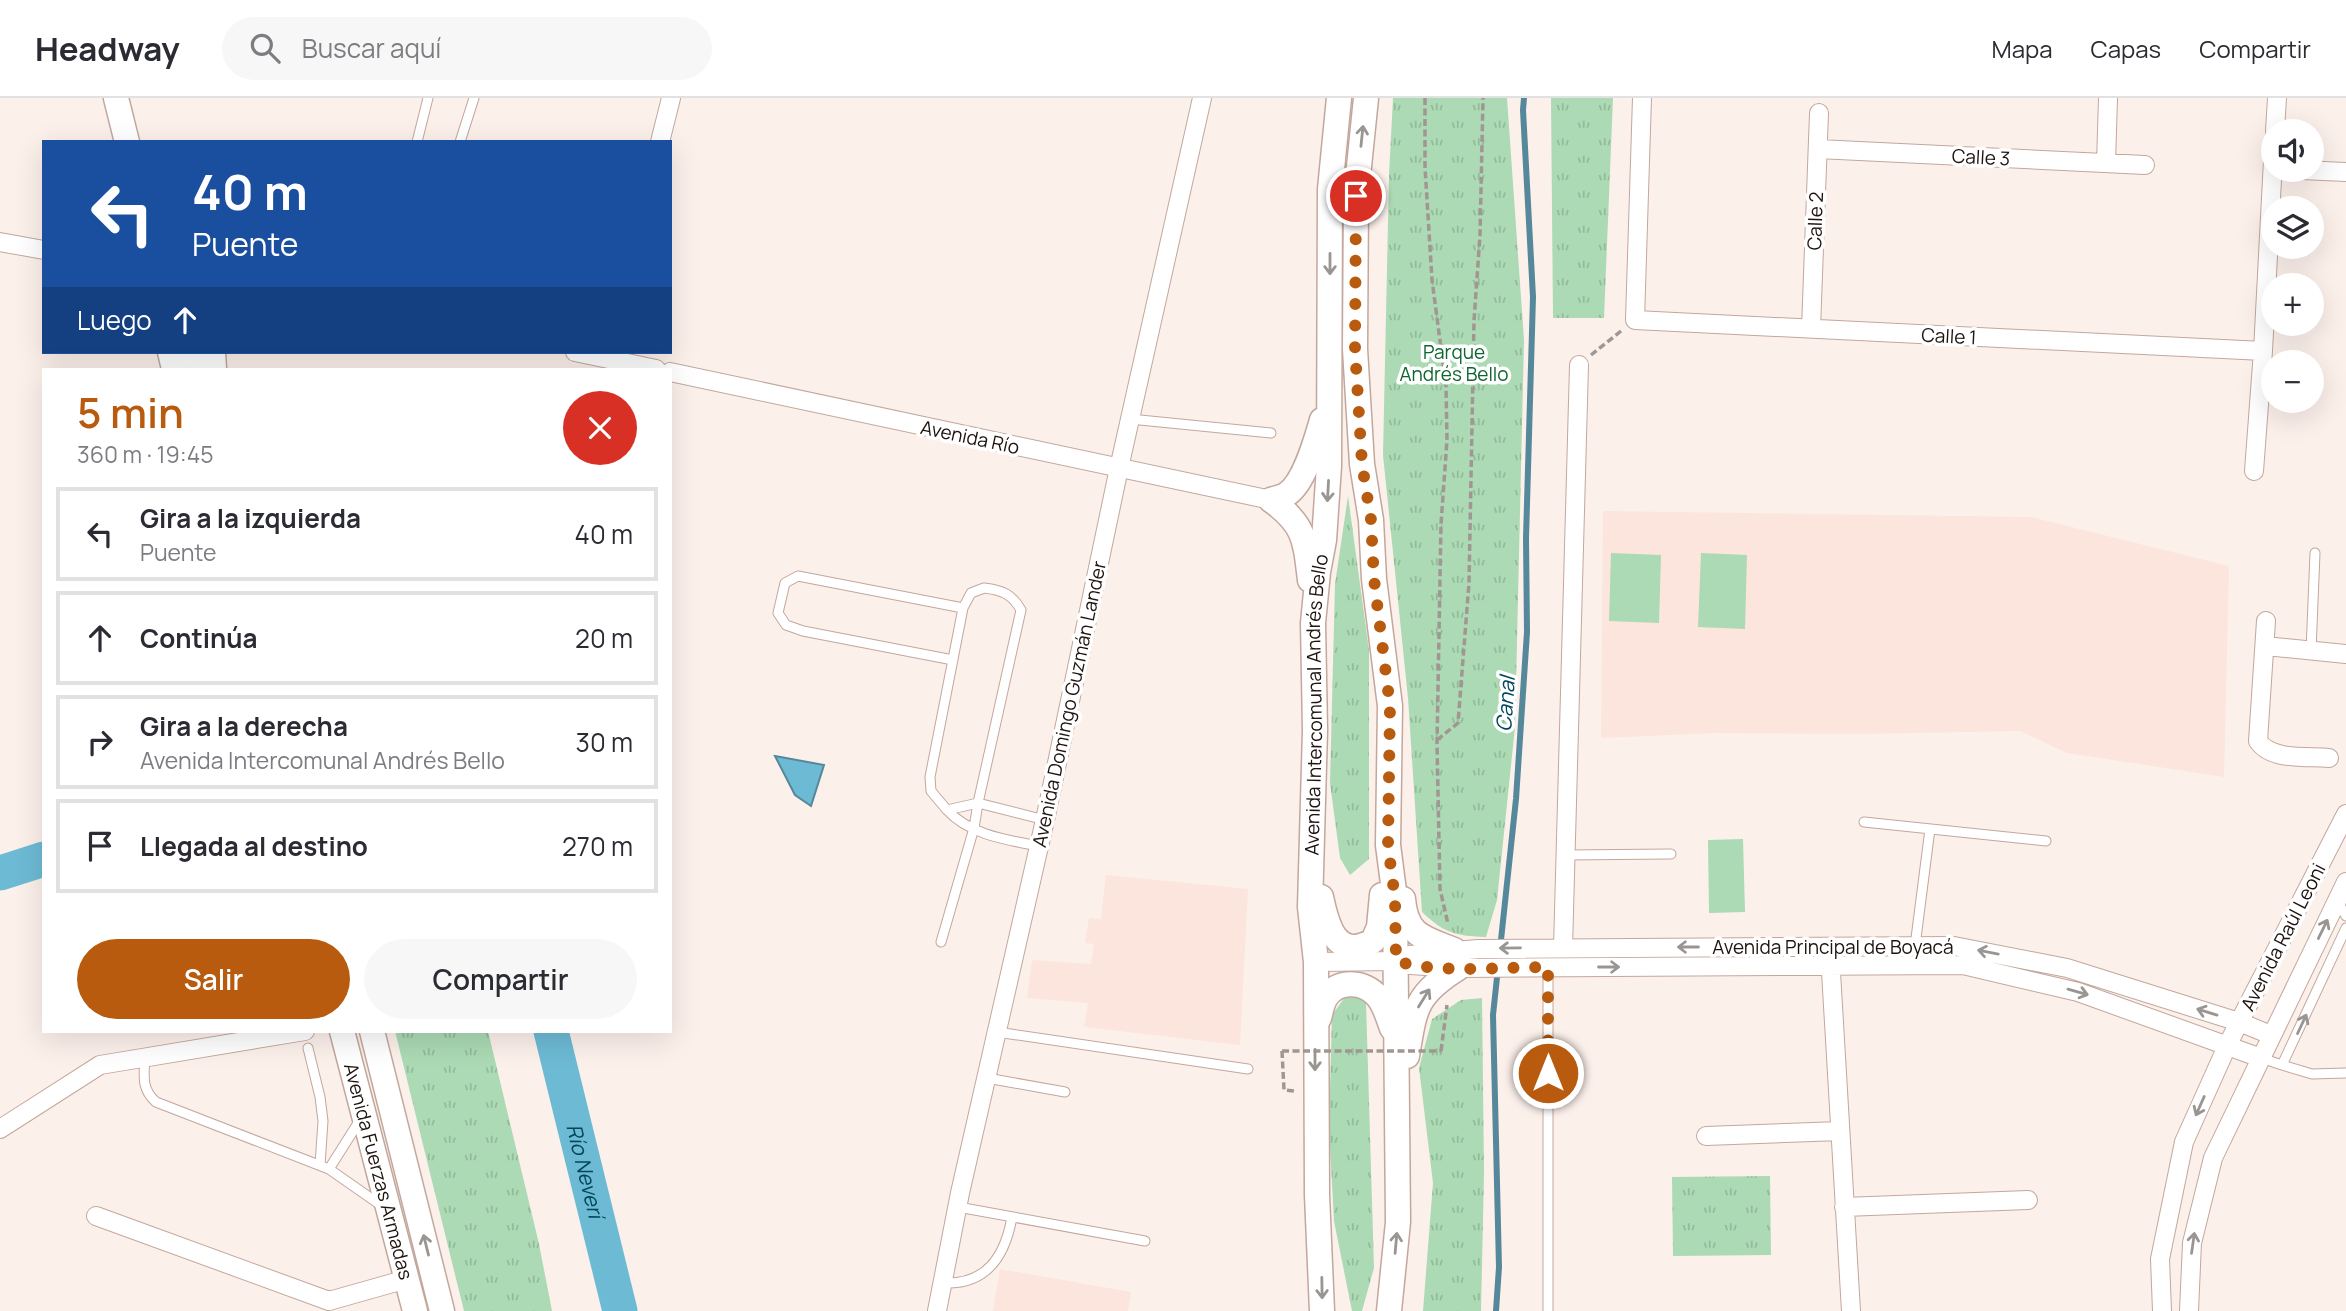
<!DOCTYPE html>
<html lang="es">
<head>
<meta charset="utf-8">
<style>
	body { margin:0; font-family:Manrope,sans-serif; background:#f7f7f7; color:#2b2b33; height:100vh; display:flex; flex-direction:column; font-size:26px; white-space:nowrap }
	* { box-sizing:border-box; margin:0 }
	p { font-size:23px; color:#7c7c81 }
	.icon { flex:none; width:38px; height:38px; fill:none; stroke:currentColor; stroke-width:2; stroke-linecap:round; stroke-linejoin:round }
	.map { position:relative; flex:1; overflow:hidden }
	.drawer { position:absolute; left:42px; top:270px; width:630px; height:665px; display:flex; flex-direction:column; background:#fff; border-radius:0px; box-shadow:0 7px 28px #0002 }
	.drawer>* { flex:none }
	.hud { position:absolute; left:42px; top:42px; width:630px; height:214px; border-radius:0px; box-shadow:0 7px 28px #0002; background:#1a4fa0; color:#fff; overflow:hidden }
	.tools { position:absolute; left:2261px; top:21px; display:grid; gap:14px }
	.tools a { display:grid; place-items:center; width:63px; height:63px; border-radius:50%; background:#fff; box-shadow:0 7px 28px #0002; font-size:35px }
	.pin { position:absolute; display:grid; place-items:center; width:60px; height:60px; color:#fff; margin:-30px; border:4px solid #fff; border-radius:50%; box-shadow:0 2px 7px #0007 }
	.me { position:absolute; width:77px; margin:-38px; rotate:0deg; stroke-linejoin:round; filter:drop-shadow(0 0 5px #0008) }
	.turn { display:flex; align-items:center; gap:24px; height:147px; padding:0 35px; font-size:32px }
	.turn .icon { width:91px; height:91px; stroke-width:2.5 }
	.turn b { display:block; font-size:49px; line-height:60px }
	.then { display:flex; align-items:center; height:66px; padding:0 35px; background:#0003; gap:14px; font-size:26px }
	.round { display:grid; place-items:center; flex:none; width:74px; height:74px; border-radius:37px; background:#f7f7f7 }
	.head { display:flex; align-items:center; justify-content:space-between; height:119px; padding:0 35px }
	h1 { font-size:42px; font-weight:600; line-height:52px; color:#b95b0f }
	.cta { display:flex; gap:14px; margin-top:auto; padding:14px 35px }
	.cta a { flex:1; height:80px; border-radius:42px; background:#b95b0f; color:#fff; font-size:28px; font-weight:600; line-height:80px; text-align:center }
	.cta a+a { background:#f7f7f7; color:#2b2b33 }
	ul { padding:0; list-style:none }
	li { display:flex; align-items:center; gap:21px; height:94px; margin:0 14px 10px; padding:0 21px; border:4px solid #e1e1e2; border-radius:0px }
	li div { flex:1 }
	li b { display:block; font-size:26px }
	li em { font-style:normal }
	header { display:flex; align-items:center; gap:42px; box-sizing:border-box; height:98px; padding:0 35px; background:#fff; border-bottom:2px solid #e1e1e2 }
	header strong { font-size:33px }
	nav { display:flex; gap:38px; margin-inline-start:auto; font-size:24px }
	.search { width:490px; height:63px; background:#f7f7f7; display:flex; align-items:center; gap:18px; box-sizing:border-box; padding:0 24px; border-radius:38px; color:#7c7c81; font-size:26px }
	.map>svg:first-child { display:block }
	.built { fill:#fce5dc }
	.grass { fill:url(#grass-tufts) }
	.pitch { fill:#abdab4 }
	.water { fill:#6dbad5; stroke:#55889a; stroke-width:2 }
	.lines { fill:none; stroke-linecap:round; stroke-linejoin:round }
	.stream { stroke:#55889a; stroke-width:6 }
	.river { stroke:#6dbad5; stroke-width:35 }
	.lane-casing { stroke:#c3a79c; stroke-width:11 }
	.street-casing { stroke:#c3a79c; stroke-width:20 }
	.secondary-casing { stroke:#c3a79c; stroke-width:27 }
	.path { stroke:#a19692; stroke-width:3.5; stroke-dasharray:7 3.5; stroke-linecap:butt }
	.lane { stroke:#fff; stroke-width:9 }
	.street { stroke:#fff; stroke-width:18 }
	.secondary { stroke:#fff; stroke-width:24 }
	.path-bridge { stroke:#a19692; stroke-width:3.5; stroke-dasharray:7 3.5; stroke-linecap:butt }
	.oneway { stroke:#999593 }
	.route { stroke:#b95b0f; stroke-width:12; stroke-dasharray:0 21.6 }
	.labels { text-anchor:middle; dominant-baseline:central; stroke-width:7; stroke-linejoin:round; paint-order:stroke }
	.street-label { font-size:19px; fill:#1d130f; stroke:#fff }
	.park-label { font-size:19px; fill:#0f6530; stroke:#fff }
	.water-label { font-size:21px; font-style:italic; fill:#00475a; stroke:#fff }
</style>
</head>
<body>
<header>
<strong>Headway</strong>
<div class="search"><svg class="icon" aria-label="search" viewBox="0 0 24 24"><circle cx="10" cy="10" r="6"/><path d="M15 15l6 6"/></svg>Buscar aquí</div>
<nav><a>Mapa</a><a>Capas</a><a>Compartir</a></nav>
</header>
<div class="map">
<svg width="2346" height="1213" viewBox="0 0 2346 1213">
	<defs>
		<pattern id="grass-tufts" width="24" height="20" patternUnits="userSpaceOnUse" patternTransform="scale(1.75)"><rect width="24" height="20" fill="#abdab4"/><path d="M3 7l-1-3M5 7V3M7 7l1-3M15 17l-1-3M17 17v-4M19 17l1-3" fill="none" stroke="#93ba9a"/></pattern>
	</defs>
	<rect width="100%" height="100%" fill="#fcf0eb"/>
	<path class="built" d="M1603,413L2031,419L2229,468L2224,679L2067,655L2020,633L1859,636L1716,635L1601,640Z
		M1106,777L1248,791L1240,947L1084,929L1088,905L1027,900L1032,862L1091,866L1094,846L1085,845L1089,820L1101,821Z
		M1000,1171L1131,1194L1128,1213H993Z"/>
	<path class="grass" d="M1393,0H1507L1524,242L1515,629L1497,802L1486,839C1456,838 1444,835 1422,814L1408,600L1383,357L1389,77Z
		M1551,0H1613L1604,220H1553Z
		M1348,398L1369,552V761L1350,777L1340,760L1330,685L1335,486Z
		M1348,895L1366,904L1374,1170L1362,1213H1352L1334,1123L1329,1029L1332,917Z
		M1482,900L1484,1075L1481,1213H1423L1433,1085L1419,970L1432,921L1461,902Z
		M395,933H488L539,1146L552,1213H464Z
		M1770,1078L1771,1157L1673,1158L1672,1079Z"/>
	<path class="pitch" d="M1611,455L1661,457L1659,525L1609,523Z
		M1701,455L1747,457L1745,531L1698,529Z
		M1743,741L1745,814L1709,815L1708,742Z"/>
	<path class="water" d="M775,658L824,667L811,708L795,697Z"/>
	<g class="lines">
		<path class="stream" d="M1496,1213L1499,1169L1493,917L1516,701L1527,534L1526,440L1533,199L1523,12L1524,0"/>
		<g class="river">
			<path d="M0,775L44,761"/>
			<path id="s1" d="M551,933L620,1213"/>
		</g>
		<defs>
			<path id="lane" d="M417,44L428,0
				M460,44L474,0
				M1130,321L1271,335
				M984,490C1002,492 1012,496 1021,512L978,705L947,712L931,693L930,679L963,510L971,495Z
				M2311,553L2315,455
				M953,562L803,533L786,527L778,515L785,485L798,478L963,510
				M947,712C970,737 1007,742 1039,748
				M1864,724L2046,743
				M1566,757L1671,756
				M2337,802L2346,818
				M941,844L974,730L978,705L1045,722
				M1915,848L1930,731
				M997,934L1248,971
				M308,950L320,999L323,1023L320,1067
				M145,959C144,977 141,991 156,1004L329,1071L382,1108
				M2261,960L2282,967L2346,830
				M2282,967L2312,976L2346,975
				M987,980L1065,994
				M329,1071L360,1022
				M958,1109L1145,1143
				M943,1185C986,1187 1005,1159 1012,1119
				M1548,1213V869"/>
			<path id="street" d="M1642,0L1635,222L2263,253
				M2275,33L2277,0
				M660,44L671,0
				M1818,51L2145,67
				M2106,65L2108,0
				M2302,72L2346,74
				M0,144L44,152
				M1811,231L1819,15
				M575,254L656,271
				M670,274L1271,402
				M2254,373L2263,253L2273,62
				M2266,523L2258,643C2271,663 2307,658 2329,660
				M2265,548L2346,556
				M1563,850L1579,267
				M1830,857L1851,1213
				M1400,861L1410,857L1478,851L1954,848L2067,870L2239,924L2271,937
				M1316,864L1396,863L1410,867L1458,870L1963,867L2078,894L2261,960
				M0,1031L100,967L305,933
				M1706,1038L1840,1033
				M1844,1109L2028,1102
				M96,1118L329,1203L407,1181
				M937,1213L960,1095L1045,722L1119,370L1202,0
				M2162,1213L2160,1161L2184,1044L2228,946L2346,716
				M2189,1213L2192,1145L2213,1060L2346,784"/>
			<g id="secondary">
				<path d="M116,0L127,44"/>
				<path d="M1366,0L1356,98L1355,251L1362,366L1371,422L1374,481L1390,608L1388,747L1395,801L1398,1124L1389,1213"/>
				<path d="M170,254L174,271"/>
				<path d="M193,254L198,271"/>
				<path d="M213,254L214,271"/>
				<path d="M1271,402C1276,400 1283,399 1287,396C1305,384 1316,342 1322,322"/>
				<path d="M1271,402C1305,427 1305,441 1310,482"/>
				<path d="M1321,799C1327,828 1336,863 1373,843L1379,829L1382,797"/>
				<path d="M1403,801C1406,838 1424,840 1454,852"/>
				<path d="M1319,920C1321,913 1322,905 1326,899C1338,881 1365,883 1378,899C1385,907 1388,920 1392,930"/>
				<path id="s2" d="M342,933L415,1213"/>
				<path d="M372,933L442,1213"/>
				<path d="M1407,958C1415,910 1415,897 1458,870"/>
				<path id="s3" d="M1322,1213L1317,1097L1316,864L1310,809L1315,632L1313,525L1318,474L1324,442L1329,368L1330,91L1339,0"/>
			</g>
		</defs>
		<use href="#lane" class="lane-casing"/>
		<use href="#street" class="street-casing"/>
		<use href="#secondary" class="secondary-casing"/>
		<path class="path" d="M1425,0V69L1432,182L1446,288L1447,342L1441,426L1437,646L1440,791L1448,826
			M1591,257L1621,233
			M1437,642L1458,625L1469,485L1474,223L1480,137L1483,0
			M1282,953L1284,992L1295,993
			M1441,953L1447,907"/>
		<use href="#lane" class="lane"/>
		<use href="#street" class="street"/>
		<use href="#secondary" class="secondary"/>
		<path class="path-bridge" d="M1282,953H1441"/>
	</g>
	<defs><path id="oneway-shaft" d="M-6 0H5M1.5-3L5.5 0L1.5 3" fill="none" stroke-width="1.6" stroke-linecap="round" stroke-linejoin="round" transform="scale(1.75)"/></defs>
	<g class="oneway">
		<use href="#oneway-shaft" transform="translate(1362 38) rotate(-84)"/>
		<use href="#oneway-shaft" transform="translate(1330 166) rotate(90)"/>
		<use href="#oneway-shaft" transform="translate(1328 393) rotate(93)"/>
		<use href="#oneway-shaft" transform="translate(2323 831) rotate(-64)"/>
		<use href="#oneway-shaft" transform="translate(1688 849) rotate(180)"/>
		<use href="#oneway-shaft" transform="translate(1510 850) rotate(179)"/>
		<use href="#oneway-shaft" transform="translate(1988 854) rotate(-169)"/>
		<use href="#oneway-shaft" transform="translate(1609 869)"/>
		<use href="#oneway-shaft" transform="translate(2078 894) rotate(16)"/>
		<use href="#oneway-shaft" transform="translate(1424 900) rotate(-58)"/>
		<use href="#oneway-shaft" transform="translate(2207 914) rotate(-163)"/>
		<use href="#oneway-shaft" transform="translate(2302 926) rotate(-65)"/>
		<use href="#oneway-shaft" transform="translate(1315 962) rotate(90)"/>
		<use href="#oneway-shaft" transform="translate(2200 1008) rotate(114)"/>
		<use href="#oneway-shaft" transform="translate(1396 1145) rotate(-85)"/>
		<use href="#oneway-shaft" transform="translate(2193 1145) rotate(-82)"/>
		<use href="#oneway-shaft" transform="translate(426 1147) rotate(-104)"/>
		<use href="#oneway-shaft" transform="translate(1322 1190) rotate(89)"/>
	</g>
	<g class="lines">
		<path class="route" d="M1356,98L1355,251L1362,366L1371,422L1374,481L1390,608L1388,747L1395,801L1396,863C1439,876 1502,869 1548,869V975"/>
	</g>
	<g class="labels">
		<g class="street-label">
			<text transform="translate(1981 59) rotate(3)">Calle 3</text>
			<text transform="translate(1815 123) rotate(-88)">Calle 2</text>
			<text transform="translate(1949 238) rotate(3)">Calle 1</text>
			<text transform="translate(970 339) rotate(12)">Avenida Río</text>
			<text transform="translate(1069 606) rotate(-78)">Avenida Domingo Guzmán Lander</text>
			<text stroke="none"><textPath href="#s3" startOffset="607">Avenida Intercomunal Andrés Bello</textPath></text>
			<text transform="translate(2283 839) rotate(-63)">Avenida Raúl Leoni</text>
			<text x="1833" y="849">Avenida Principal de Boyacá</text>
			<text stroke="none"><textPath href="#s2" startOffset="145">Avenida Fuerzas Armadas</textPath></text>
		</g>
		<g class="park-label">
			<text x="1454" y="254">Parque<tspan x="1454" dy="22">Andrés Bello</tspan></text>
		</g>
		<g class="water-label">
			<text transform="translate(1505 606) rotate(-86)">Canal</text>
			<text stroke="none"><textPath href="#s1" startOffset="144">Río Neverí</textPath></text>
		</g>
	</g>
</svg>
<div class="tools">
<a><svg class="icon" aria-label="sound" viewBox="0 0 24 24"><path d="M4 9h4l5-4v14l-5-4H4zM17 9q2 3 0 6"/></svg></a>
<a><svg class="icon" aria-label="layers" viewBox="0 0 24 24"><path d="M12 4l9 5-9 5-9-5zM3 14l9 5 9-5"/></svg></a>
<a>+</a>
<a>−</a>
</div>
<div class="pin" style="left:1356px;top:98px;background:#d93025"><svg class="icon" aria-label="arrive" viewBox="0 0 24 24"><path d="M6 21V4h12l-3 4 3 4H6"/></svg></div>
<svg class="me" style="left:1548px;top:975px" viewBox="-20 -20 40 40"><circle r="17" fill="#b95b0f" stroke="#fff" stroke-width="3"/><path d="M0-11L8 9 0 5-8 9z" fill="#fff"/></svg>
<div class="hud">
<div class="turn"><svg class="icon" aria-label="left" viewBox="0 0 24 24"><path d="M17 20v-9H6M10 6l-5 5 5 5"/></svg><div><b>40 m</b>Puente</div></div>
<div class="then">Luego<svg class="icon" aria-label="ahead" viewBox="0 0 24 24"><path d="M12 20V5M6 11l6-6 6 6"/></svg></div>
</div>
<section class="drawer">
<div class="head"><div><h1>5 min</h1><p>360 m · 19:45</p></div><a class="round" style="background:#d93025;color:#fff"><svg class="icon" aria-label="close" viewBox="0 0 24 24"><path d="M6 6l12 12M18 6L6 18"/></svg></a></div>
<ul>
<li><svg class="icon" aria-label="left" viewBox="0 0 24 24"><path d="M17 20v-9H6M10 6l-5 5 5 5"/></svg><div><b>Gira a la izquierda</b><p>Puente</p></div><em>40 m</em></li>
<li><svg class="icon" aria-label="ahead" viewBox="0 0 24 24"><path d="M12 20V5M6 11l6-6 6 6"/></svg><div><b>Continúa</b></div><em>20 m</em></li>
<li><svg class="icon" aria-label="right" viewBox="0 0 24 24"><path d="M7 20v-9h11M14 6l5 5-5 5"/></svg><div><b>Gira a la derecha</b><p>Avenida Intercomunal Andrés Bello</p></div><em>30 m</em></li>
<li><svg class="icon" aria-label="arrive" viewBox="0 0 24 24"><path d="M6 21V4h12l-3 4 3 4H6"/></svg><div><b>Llegada al destino</b></div><em>270 m</em></li>
</ul>
<div class="cta"><a>Salir</a><a>Compartir</a></div>
</section>
</div>
</body>
</html>
